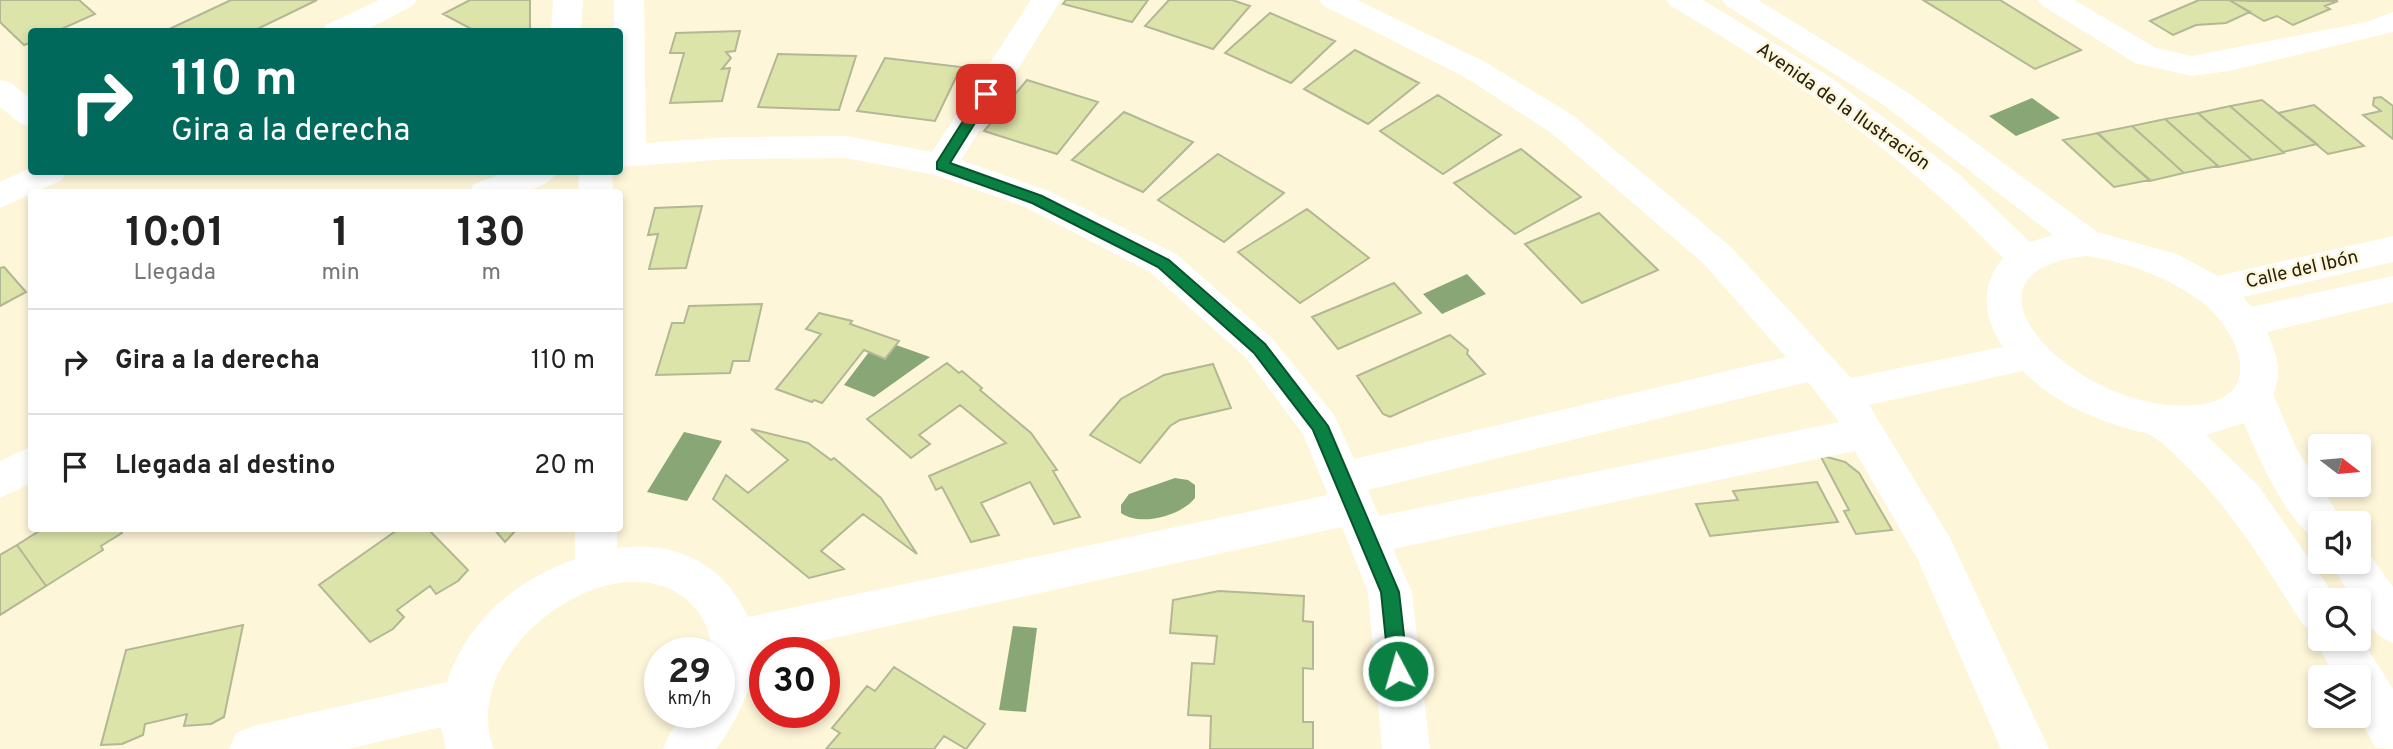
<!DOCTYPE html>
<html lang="es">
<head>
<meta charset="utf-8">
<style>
	body { margin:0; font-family:Overpass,sans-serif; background:#f6f6f6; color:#222; height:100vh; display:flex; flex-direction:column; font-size:26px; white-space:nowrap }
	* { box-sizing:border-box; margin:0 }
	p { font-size:23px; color:#767676 }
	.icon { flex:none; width:38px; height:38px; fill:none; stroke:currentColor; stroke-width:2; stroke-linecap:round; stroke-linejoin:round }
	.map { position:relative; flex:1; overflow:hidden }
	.panel { position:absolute; left:28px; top:189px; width:595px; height:343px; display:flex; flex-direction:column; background:#fff; border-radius:7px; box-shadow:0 4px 10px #0003 }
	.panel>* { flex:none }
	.hud { position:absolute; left:28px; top:28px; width:595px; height:147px; border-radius:7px; box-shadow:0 4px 10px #0003; background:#00695c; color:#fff; overflow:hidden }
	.needle { width:46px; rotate:106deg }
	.controls { position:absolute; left:2308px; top:434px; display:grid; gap:14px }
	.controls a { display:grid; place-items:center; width:63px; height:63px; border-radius:7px; background:#fff; box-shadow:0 4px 10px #0003; font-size:35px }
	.speed { position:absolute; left:644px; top:637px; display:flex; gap:14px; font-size:35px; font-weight:700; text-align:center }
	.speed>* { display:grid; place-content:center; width:91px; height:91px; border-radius:50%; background:#fff; box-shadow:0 4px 10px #0003; line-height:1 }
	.speed small { font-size:18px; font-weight:400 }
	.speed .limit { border:10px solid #d22; background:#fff; color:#111 }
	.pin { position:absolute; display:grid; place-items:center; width:60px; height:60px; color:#fff; margin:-30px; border-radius:14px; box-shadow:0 4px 10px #0006 }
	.me { position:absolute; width:77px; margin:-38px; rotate:354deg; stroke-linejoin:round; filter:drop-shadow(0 0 5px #0008) }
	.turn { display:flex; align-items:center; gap:24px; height:147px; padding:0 28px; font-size:32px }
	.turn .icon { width:91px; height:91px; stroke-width:2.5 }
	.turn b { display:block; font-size:49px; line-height:60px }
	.eta { display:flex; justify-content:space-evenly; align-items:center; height:119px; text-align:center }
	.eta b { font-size:42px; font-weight:700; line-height:49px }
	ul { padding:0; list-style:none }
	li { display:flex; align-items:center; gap:21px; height:105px; padding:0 28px; border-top:2px solid #e0e0e0 }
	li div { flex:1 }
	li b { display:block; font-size:26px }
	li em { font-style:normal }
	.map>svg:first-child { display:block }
	.water { fill:#89a776 }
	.building { fill:#dde4aa; stroke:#b2b794; stroke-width:2 }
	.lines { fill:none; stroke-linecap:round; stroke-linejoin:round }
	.street { fill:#fff; fill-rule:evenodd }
	.secondary { fill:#fff; fill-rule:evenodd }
	.route { fill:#0b8043; stroke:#07532c; stroke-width:2 }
	.labels { text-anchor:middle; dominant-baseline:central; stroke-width:5; stroke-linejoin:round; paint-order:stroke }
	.street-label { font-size:19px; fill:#242113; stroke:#fef6d9 }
</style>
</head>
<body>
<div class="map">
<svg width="2393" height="749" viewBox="0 0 2393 749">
	<rect width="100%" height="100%" fill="#fef6d9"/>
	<path class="water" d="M2032,98L2060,118L2016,136L1989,116Z
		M1467,274L1486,294L1442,314L1423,294Z
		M896,345L930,357L874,397L844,385L869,352L885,358Z
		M684,432L722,441L687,501L647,492Z
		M1175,478L1188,480L1195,485V498C1181,516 1140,527 1121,513V505L1129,494Z
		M1013,626L1037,628L1026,712L999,710Z"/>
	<path class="building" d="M0,0H79L95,14L55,32H32V42L24,45L0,22Z
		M231,0H317L251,32H163Z
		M470,0H530V30L477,32L443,14Z
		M1066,0H1148L1132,22L1063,4Z
		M1232,0L1250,6L1213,49L1145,26L1169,0Z
		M1923,0H2000L2081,50L2035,69Z
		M2199,0H2229L2250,12L2226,23L2196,25L2173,35L2150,21Z
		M2229,0L2252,1H2338L2325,6L2330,9L2293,25L2277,16L2264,21Z
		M1270,13L1335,41L1291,83L1225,53Z
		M740,31L735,51L726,52L731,58L722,69L730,68L722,101L670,103L684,53H670L676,33Z
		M1355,50L1419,83L1368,124L1304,89Z
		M778,54L856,56L839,110L758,107Z
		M885,58L961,67L935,121L857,111Z
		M1027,80L1098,102L1057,154L984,131Z
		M1438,95L1501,135L1443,174L1380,131Z
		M2381,97L2393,106V139L2363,115L2381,111L2373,105L2374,98Z
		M2262,100L2317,144L2283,152L2230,106Z
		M2314,105L2330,118L2364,146L2328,154L2278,113Z
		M2230,106L2283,152L2284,153L2252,160L2198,113Z
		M1124,112L1193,142L1143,192L1072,160Z
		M2198,113L2208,122L2252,160L2219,167L2165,119Z
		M2165,119L2185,137L2218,166L2184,173L2132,126Z
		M2132,126L2142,135L2184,173L2150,181L2097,133Z
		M2098,133L2117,151L2150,180L2114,187L2063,140Z
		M1521,149L1581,197L1515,234L1454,183Z
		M1218,154L1284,193L1224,242L1158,200Z
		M702,206L686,268L649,269L658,234L648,235L655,208Z
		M1307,209L1369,258L1300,303L1238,252Z
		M1599,213L1658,270L1582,303L1525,244Z
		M4,267L26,292L0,306V268Z
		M1394,283L1421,313L1338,349L1312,317Z
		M762,304L749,361H733L730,373L656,375L672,323H684L689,306Z
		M819,313L852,321L850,324L899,341L885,359L864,350L822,403L814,400L812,402L776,389L821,334L806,329Z
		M1450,335L1468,350L1467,354L1485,374L1390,417L1383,414L1357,376Z
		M947,363L959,373L962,371L982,388L980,390L1031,433L1057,470L1053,471L1080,517L1054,524L1030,482L981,503L999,535L971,542L942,487L936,490L929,476L1006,443L960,405L919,435L930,444L911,458L867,419Z
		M1213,364L1231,408L1180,420L1170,426L1140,463L1090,435L1121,399L1164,375Z
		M751,429L808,443L831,460L834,458L881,498L917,554L863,514L821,551L844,569L809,578L713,499L726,475L748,493L788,460Z
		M1820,455L1845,462L1859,473L1892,530L1856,534L1844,511L1849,510Z
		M1817,482L1838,522L1710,536L1696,504L1738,500L1733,491Z
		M44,528H119L122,533L101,546L103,550L46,586L17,545Z
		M400,528H427L468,570L458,581L436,594L430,586L397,610L404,617L393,629L370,642L319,585Z
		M493,528H518L505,542Z
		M17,545L46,586L0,615V555Z
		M1219,591L1304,596L1303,621L1313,622V669L1303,668V722H1313V749H1210L1211,716L1188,715L1192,663L1214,664L1217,636L1170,633L1173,600Z
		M243,625L224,717L211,724L184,726L187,714L145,724L143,735L122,744L101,745L126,650Z
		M894,667L985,724L966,749L944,736L934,749H826L840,733L832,728L867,686L875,691Z"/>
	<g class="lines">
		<path class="street" d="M379,0H417L412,6L362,32H322L326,25Z
			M553,0H583L581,32H551Z
			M614,0H644L646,143L730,137L846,136L932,152L1031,0H1061L961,160L1049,191L1176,254L1272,338L1334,415L1354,459L1786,357L1704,264L1550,132L1463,76L1324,6L1319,0H1357L1485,62L1574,116L1730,246L1851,378L2032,341L2045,346L2051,356L2045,366L1869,405L1950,538L2049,749H2001L1918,560L1855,451L1393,549L1412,592L1430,749H1382L1368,592L1342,527L765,653L756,656C752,690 736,722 716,749H663L670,733L686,712H719V653H711C711,631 704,616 688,601C614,535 455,652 494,749H446L441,727L348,749H229L236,733L253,726L447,682C468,620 514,581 575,559V528H617V548C676,540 724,564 748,617L1328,495L1303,434L1246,358L1150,272L1025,207L935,175L846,158L730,159L620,167V32H614ZM1808,382L1839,422L1379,516L1368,490Z
			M2038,0H2074L2156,48L2192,56L2366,22L2393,12V32L2229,71L2192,76L2135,63L2043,6Z
			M0,80L11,83L32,100V127L21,124L0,107Z
			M32,167V172H67L62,180L0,208V182Z
			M507,172H557C542,197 494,194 469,192L474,184Z
			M578,172H612L613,192H579Z
			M32,446V483L0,498V461Z"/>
		<path class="secondary" d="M1666,0H1703L1830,77L1959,174L2030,242L2053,235L1885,106L1727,6L1722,0H1758L1907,92L2097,232L2177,254L2218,276L2393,236V262L2243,297L2251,307L2393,276V302L2267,332C2276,353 2284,372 2273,394L2297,450L2344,523H2320V540C2289,529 2257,454 2244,423L2206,435L2258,485L2336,598L2320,600V639H2359V635L2393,689V749L2376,748L2358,716L2359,677H2335L2315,639L2318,631L2304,626C2266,568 2232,508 2181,461C2172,452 2159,439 2148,434C2144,432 2137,432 2133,430C2114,425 2095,418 2078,410C2026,385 1954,317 2003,258C1906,156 1792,77 1671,6ZM2087,256C2130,263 2168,277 2203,303C2217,314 2228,329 2235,345C2259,405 2195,411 2153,403C2128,398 2106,389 2084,376C2020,337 1982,267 2087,256Z
			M2359,546L2366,549L2393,587V643C2376,636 2359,620 2359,600H2353L2330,562H2359Z"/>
	</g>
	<path class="route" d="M986,90L993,94L950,163L1042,196L1169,260L1265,344L1328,426L1399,592L1408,671L1405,677L1398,679L1392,677L1389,671L1381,592L1313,430L1254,353L1158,267L1032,203L937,169V162L982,91Z"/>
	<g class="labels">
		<g class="street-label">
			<text transform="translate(1843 107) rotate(35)">Avenida de la Ilustración</text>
			<text transform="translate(2302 270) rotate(-13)">Calle del Ibón</text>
		</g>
	</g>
</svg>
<div class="controls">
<a><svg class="needle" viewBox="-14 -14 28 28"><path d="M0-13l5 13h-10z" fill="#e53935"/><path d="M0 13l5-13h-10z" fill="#767676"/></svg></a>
<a><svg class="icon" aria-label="sound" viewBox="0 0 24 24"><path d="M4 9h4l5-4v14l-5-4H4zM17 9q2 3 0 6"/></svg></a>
<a><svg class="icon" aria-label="search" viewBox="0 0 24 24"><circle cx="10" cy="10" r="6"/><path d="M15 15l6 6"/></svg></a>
<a><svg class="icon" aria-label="layers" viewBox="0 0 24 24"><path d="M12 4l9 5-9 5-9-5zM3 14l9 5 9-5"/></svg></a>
</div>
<div class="speed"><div>29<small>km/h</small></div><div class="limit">30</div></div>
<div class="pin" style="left:986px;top:94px;background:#d93025"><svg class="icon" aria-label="arrive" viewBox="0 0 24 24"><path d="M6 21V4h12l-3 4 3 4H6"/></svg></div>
<svg class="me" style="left:1398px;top:671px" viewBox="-20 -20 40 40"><circle r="17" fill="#0b8043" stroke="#fff" stroke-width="3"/><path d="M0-11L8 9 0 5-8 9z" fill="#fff"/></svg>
<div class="hud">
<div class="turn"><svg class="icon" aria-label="right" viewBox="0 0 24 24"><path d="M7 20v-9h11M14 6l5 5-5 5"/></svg><div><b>110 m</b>Gira a la derecha</div></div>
</div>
<section class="panel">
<div class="eta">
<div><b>10:01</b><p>Llegada</p></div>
<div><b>1</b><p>min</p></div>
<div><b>130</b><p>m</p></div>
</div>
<ul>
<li><svg class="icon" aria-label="right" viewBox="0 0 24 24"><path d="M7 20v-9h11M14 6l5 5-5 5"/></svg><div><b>Gira a la derecha</b></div><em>110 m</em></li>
<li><svg class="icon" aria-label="arrive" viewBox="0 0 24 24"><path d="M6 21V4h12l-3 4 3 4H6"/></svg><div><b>Llegada al destino</b></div><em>20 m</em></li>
</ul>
</section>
</div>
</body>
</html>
